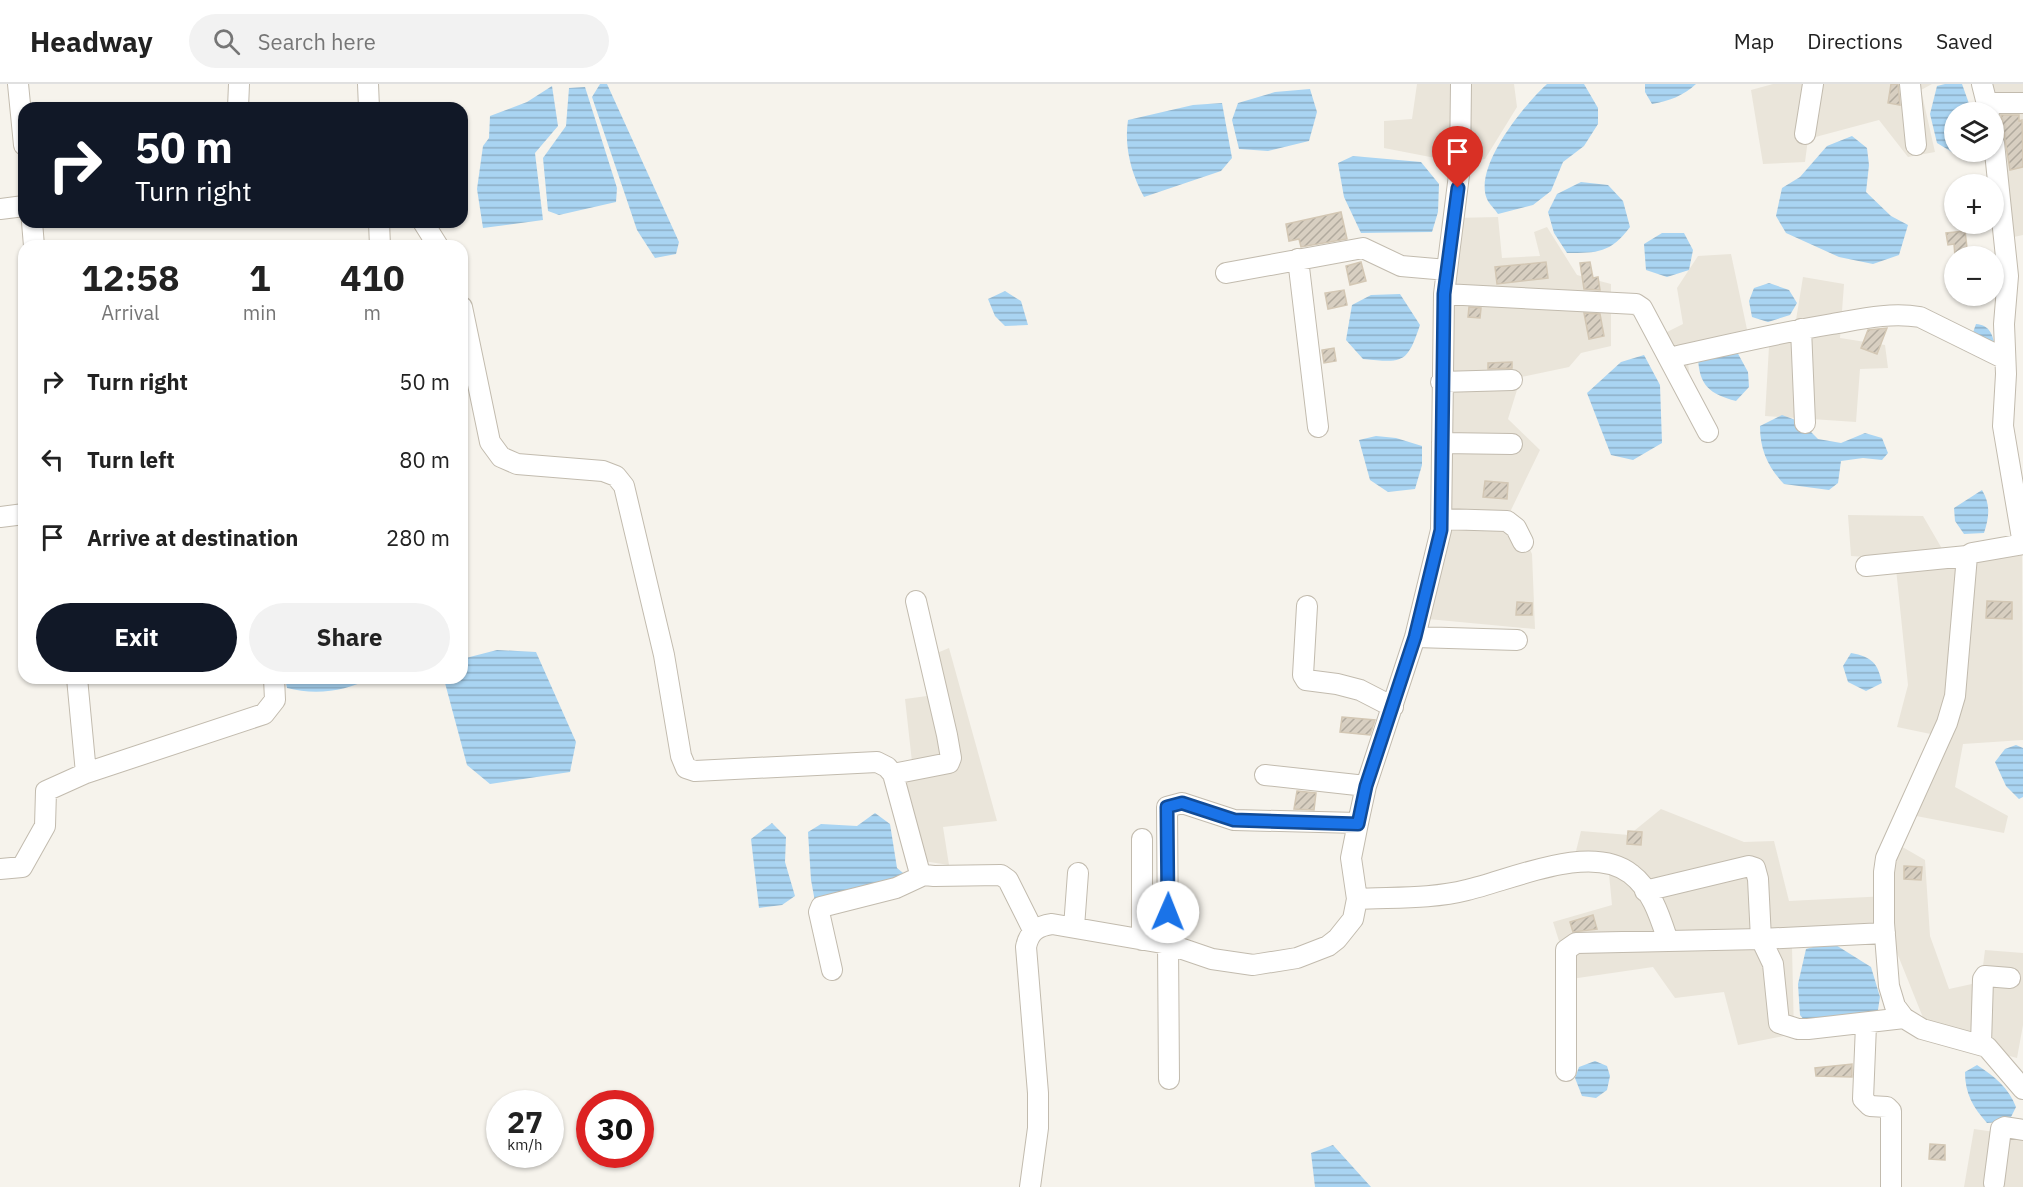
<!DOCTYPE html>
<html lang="en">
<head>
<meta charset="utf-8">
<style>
	body { margin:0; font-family:"IBM Plex Sans",sans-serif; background:#f2f2f2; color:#222; height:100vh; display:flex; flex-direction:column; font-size:22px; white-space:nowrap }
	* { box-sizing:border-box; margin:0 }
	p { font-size:20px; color:#767676 }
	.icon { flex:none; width:33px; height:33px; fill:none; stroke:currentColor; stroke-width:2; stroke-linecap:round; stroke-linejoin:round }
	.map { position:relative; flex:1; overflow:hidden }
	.drawer { position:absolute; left:18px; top:156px; width:450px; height:444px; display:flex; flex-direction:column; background:#fff; border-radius:18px; box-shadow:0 2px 4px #0004 }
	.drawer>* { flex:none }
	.guide { position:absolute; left:18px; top:18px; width:450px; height:126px; border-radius:18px; box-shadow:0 2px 4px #0004; background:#111827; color:#fff; overflow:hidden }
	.fabs { position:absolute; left:1944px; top:18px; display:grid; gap:12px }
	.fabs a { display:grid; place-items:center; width:60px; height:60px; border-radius:50%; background:#fff; box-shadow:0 2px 4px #0004; font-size:30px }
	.speed { position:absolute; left:486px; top:1006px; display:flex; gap:12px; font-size:30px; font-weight:700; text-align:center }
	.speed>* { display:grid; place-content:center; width:78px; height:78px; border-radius:50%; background:#fff; box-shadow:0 2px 4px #0004; line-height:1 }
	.speed small { font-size:15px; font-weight:400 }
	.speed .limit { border:9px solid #d22; background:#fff; color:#111 }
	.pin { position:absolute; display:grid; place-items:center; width:51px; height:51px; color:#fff; margin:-62px -26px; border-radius:50% 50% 50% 0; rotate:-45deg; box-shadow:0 0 6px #0007 }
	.pin .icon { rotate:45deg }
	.me { position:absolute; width:66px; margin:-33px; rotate:1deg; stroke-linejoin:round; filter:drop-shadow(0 0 4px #0008) }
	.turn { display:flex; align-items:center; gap:21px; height:126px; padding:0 18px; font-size:27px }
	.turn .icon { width:78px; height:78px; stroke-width:2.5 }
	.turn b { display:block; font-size:42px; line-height:51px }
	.eta { display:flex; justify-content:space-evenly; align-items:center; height:102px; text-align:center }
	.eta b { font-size:36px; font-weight:700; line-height:42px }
	.button { display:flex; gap:12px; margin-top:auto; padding:12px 18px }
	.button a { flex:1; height:69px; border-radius:36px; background:#111827; color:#fff; font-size:24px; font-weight:700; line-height:69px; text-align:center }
	.button a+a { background:#f2f2f2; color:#222 }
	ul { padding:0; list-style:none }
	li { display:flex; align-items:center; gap:18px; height:78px; padding:0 18px }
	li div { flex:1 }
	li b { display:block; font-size:22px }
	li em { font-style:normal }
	header { display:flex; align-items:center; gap:36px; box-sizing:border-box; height:84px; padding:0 30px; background:#fff; border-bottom:2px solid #e0e0e0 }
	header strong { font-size:28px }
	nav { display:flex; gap:33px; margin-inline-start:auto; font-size:21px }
	.search { width:420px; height:54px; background:#f2f2f2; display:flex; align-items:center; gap:15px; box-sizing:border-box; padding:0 21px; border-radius:33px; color:#767676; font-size:22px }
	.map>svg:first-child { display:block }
	.residential { fill:#eae5da }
	.water { fill:url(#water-rules) }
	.building { fill:url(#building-hatch); stroke:#d3c7b4; stroke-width:1.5 }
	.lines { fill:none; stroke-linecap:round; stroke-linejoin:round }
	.minor-casing { stroke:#c2bbae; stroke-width:22 }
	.minor { stroke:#fff; stroke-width:20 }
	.route-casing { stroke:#114b97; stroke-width:15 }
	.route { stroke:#1a73e8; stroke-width:10 }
</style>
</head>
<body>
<header>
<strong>Headway</strong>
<div class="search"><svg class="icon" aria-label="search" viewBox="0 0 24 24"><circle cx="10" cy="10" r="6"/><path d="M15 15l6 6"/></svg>Search here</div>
<nav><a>Map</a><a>Directions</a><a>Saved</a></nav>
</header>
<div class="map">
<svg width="2023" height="1103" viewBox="0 0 2023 1103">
	<defs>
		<pattern id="water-rules" width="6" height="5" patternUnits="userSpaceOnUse" patternTransform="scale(1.5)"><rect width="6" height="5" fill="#a9d4f2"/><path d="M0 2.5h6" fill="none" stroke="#8caec5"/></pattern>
		<pattern id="building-hatch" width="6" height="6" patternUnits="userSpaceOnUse" patternTransform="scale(1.5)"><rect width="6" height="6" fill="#d8cfc1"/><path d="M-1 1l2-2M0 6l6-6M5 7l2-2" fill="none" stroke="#b1aa9e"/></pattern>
	</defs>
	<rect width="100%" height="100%" fill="#f6f3ec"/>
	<path class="residential" d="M1417,0H1514L1517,23L1485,75L1456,78L1384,64V37L1412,35Z
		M1773,0H1932L1921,6L1935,68L1908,73L1879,36L1808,55L1805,78L1763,80L1751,6Z
		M1978,0H2023V151L2000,156L1994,28Z
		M1498,133L1502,174L1540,172L1534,148L1547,143L1577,191L1611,200V262L1581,269L1569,283L1521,293L1508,335L1540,366L1511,426L1532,470L1535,545L1428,535L1454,134Z
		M1731,170L1748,250L1686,265L1690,294L1653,255L1683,240L1677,204L1698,172Z
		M1803,193L1844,200L1840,254L1885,261L1888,284L1860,285L1856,338L1765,332L1770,245L1795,242Z
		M1848,431L1923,432L1948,475L2022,471L2023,656L1963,660L1955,703L2008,732L2004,749L1911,731L1945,653L1897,643L1908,601L1895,475L1851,472Z
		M949,564L997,737L943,743L949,781L923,777L891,696H914L905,615L927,612L920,576Z
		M1661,725L1744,758L1774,757L1789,817L1887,812L1899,761L1925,776L1930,852L1949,905L1981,898L1985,866L2023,869V941L2017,974L1930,951L1891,854L1792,863L1794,950L1738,961L1724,908L1675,914L1653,883L1571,895L1553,838L1612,821L1608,780L1574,775L1581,747L1629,751Z
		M1974,1045L2023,1052V1103H1964Z"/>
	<path class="water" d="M600,0H607L679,158L676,170L655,174L637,146L592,13Z
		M1547,0H1584L1598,24V40L1584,62L1563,78L1551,107L1533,121L1498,130C1495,125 1489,120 1487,115C1473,83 1525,20 1547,0Z
		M1645,0H1696C1683,12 1669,17 1652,20L1645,8Z
		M1945,0H1962L1972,28H1954L1955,68H1952L1937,59L1930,30L1937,2Z
		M552,2L558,42L535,69L543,136L483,144L477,105L483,62L489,54L490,32L527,18Z
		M585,3L617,104L616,118L559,131L548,127L543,74L566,42L569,4Z
		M1310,5L1317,28L1309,57L1268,67L1239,65L1232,36L1238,19L1275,8Z
		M1222,19L1232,74L1221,87L1144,113C1131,89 1124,63 1128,36L1193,21Z
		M1852,52L1867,64L1869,81L1866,108L1891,132L1908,141L1899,171L1873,180L1839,173L1786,149L1776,132L1782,104L1800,93L1827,62Z
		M1353,72L1421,78L1439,100L1438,128L1432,148L1361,149L1344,113L1338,79Z
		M1581,98L1608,101L1623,117L1630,143C1611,169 1597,169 1567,169L1554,149L1548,128L1557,110Z
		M1662,149H1684L1693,166L1689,186L1667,193L1646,186L1644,160Z
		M1769,199L1789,206L1797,219L1790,231L1768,238L1752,233L1749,217L1754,204Z
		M1005,207L1021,217L1028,241L1005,242L995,232L988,215Z
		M1400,210L1420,241C1407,280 1403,279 1363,275L1346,256L1352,221L1371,211Z
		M1976,240C1989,241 1992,249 1995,261L1971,254Z
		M1736,266L1748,288L1749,303L1736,317C1710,310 1699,302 1698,273Z
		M1644,271L1660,301L1662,359L1633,376L1611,371L1587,309L1621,278Z
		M1782,331L1801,338L1818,355L1841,359L1865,349L1882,354L1888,369L1882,376L1863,374L1841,377L1838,399L1829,406L1784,400C1768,383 1760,366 1760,342Z
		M1376,352L1396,354L1422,362V381L1415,405L1388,408L1370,396L1359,356Z
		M1982,406C1991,421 1989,433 1984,449L1964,450L1955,437L1954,424Z
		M497,566L536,568L576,658L570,688L490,700L467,681L445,599L447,594H462V575Z
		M1851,569C1872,573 1878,579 1882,599L1866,607L1848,598L1843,582Z
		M285,594H370C346,608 314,611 287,604Z
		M2016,661L2023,664V713L2019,715L2006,702L1995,678L2005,665Z
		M875,729L890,740L897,784L908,793L816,823L811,796L808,748L821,740L857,742Z
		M772,739L786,753L785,778L795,812L782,821L759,824L751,755Z
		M1831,858L1871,883L1880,913L1877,932L1815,949L1800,931L1798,900L1806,865Z
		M1595,977L1607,982L1610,992L1607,1006L1596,1014L1582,1012L1575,994L1579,983Z
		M1977,981C1994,992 2009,1004 2016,1023L2009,1037L1987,1039C1973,1023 1965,1010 1965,988Z
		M1333,1061L1371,1103H1315L1311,1069Z"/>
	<path class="building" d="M1891,0H1898L1900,21L1888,19Z
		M2001,31H2019V37L2022,36L2023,83L2010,86Z
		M1341,128L1347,155L1301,163L1299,155L1289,157L1286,140Z
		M1965,147L1968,172H1955L1954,160L1948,161L1946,149Z
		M1361,178L1366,197L1350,201L1346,182Z
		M1546,178L1548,194L1497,200L1495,183Z
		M1590,178L1593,194L1598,193L1600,206L1584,205L1580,179Z
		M1344,206L1347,221L1328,225L1325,209Z
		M1469,223L1481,224L1480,234L1468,233Z
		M1584,229L1600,230L1604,252L1589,255Z
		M1887,244L1877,270L1861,264L1868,246Z
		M1334,264L1336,277L1324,279L1322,266Z
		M1512,278V284L1488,285V279Z
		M1485,397L1508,399L1507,415L1483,413Z
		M1987,517L2012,518V535L1986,534Z
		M1517,518L1532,519V531H1516Z
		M1342,633L1375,636L1370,651L1340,648Z
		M1297,707L1316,709L1314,726L1294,725Z
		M1628,747L1642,748L1641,761L1627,760Z
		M1904,782L1922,783L1921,796L1904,795Z
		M1593,831L1597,845L1573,848L1570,838Z
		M1852,980V993L1816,992L1815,984Z
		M1930,1060L1945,1061V1076L1929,1075Z"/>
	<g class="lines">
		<defs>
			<path id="minor" d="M18,0L24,61
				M368,0L369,24
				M1910,0L1916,61
				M1982,0L1989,28
				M1987,19H2023
				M238,24L239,0
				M1805,50L1813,0
				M1994,59L2008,192L2004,240L2006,290L2003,342L2023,460L1972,469L1967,472L1955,612L1947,639L1886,774L1884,788V839L1889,902L1895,922L1904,934L1922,945L1987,963L2023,1005
				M0,125L24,122
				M32,138L34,162
				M379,138L380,162
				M423,138L438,162
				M1298,175L1318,343
				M1226,189L1363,164L1401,182L1447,186
				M1444,210L1636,220L1642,224L1708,348
				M462,223L490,358L501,373L517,380L603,387L616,392L624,402L664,571L681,672L686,684L695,687L877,678L887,683L893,690L949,679L951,674L947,651L916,517
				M1801,245L1805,339
				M1669,274C1723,262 1777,249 1832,240C1861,235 1890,228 1920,233L2005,275
				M1441,298L1512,296
				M1442,359L1512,360
				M0,433L24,430
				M1442,435L1507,437L1516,444L1523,458
				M1866,482L1967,472
				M1307,522L1303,591L1306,596L1337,600L1360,606L1393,623
				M1415,553L1517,556
				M77,594L86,689
				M893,690L919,786L924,791L934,792L1001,791L1008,796L1033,846
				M1265,691L1366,702
				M0,785L22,783L45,742L46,707L86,689L264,630L275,616L274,594
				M1645,807L1749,782L1755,784L1758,795L1761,855L1773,880L1779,939L1798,945H1808L1904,934
				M1357,815C1393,813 1432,815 1467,806C1511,796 1591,758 1631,790C1652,806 1660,833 1668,857
				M1074,843L1078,789
				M1142,856V755
				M832,886L819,828L821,823L896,804L924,791
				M1866,941L1863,1015L1870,1022L1887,1023L1891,1027V1103
				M1981,960L1983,895L1985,892L2010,894
				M1566,987V866L1576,859L1761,855L1885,849
				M1169,995L1167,723L1182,719L1234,736L1358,739
				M1994,1099L2001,1045L2005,1043L2023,1046
				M1030,1103L1038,1044V1009L1026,863C1029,848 1037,842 1052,840L1168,860L1212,875L1253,881L1297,874L1328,862L1337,855L1353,835L1357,815L1351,774L1358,739L1366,702L1415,553L1441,446L1444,210L1460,83L1461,0"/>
		</defs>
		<use href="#minor" class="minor-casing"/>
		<use href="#minor" class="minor"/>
	</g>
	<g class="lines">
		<defs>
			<path id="route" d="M1168,828L1167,723L1182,719L1234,736L1358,740L1366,702L1415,553L1441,446L1444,210L1458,104"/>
		</defs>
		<use href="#route" class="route-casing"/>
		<use href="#route" class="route"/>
	</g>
</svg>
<div class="fabs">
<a><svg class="icon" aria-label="layers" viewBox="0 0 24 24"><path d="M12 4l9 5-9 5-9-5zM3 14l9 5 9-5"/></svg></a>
<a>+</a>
<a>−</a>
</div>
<div class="speed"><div>27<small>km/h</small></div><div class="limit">30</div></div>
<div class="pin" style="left:1458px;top:104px;background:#d93025"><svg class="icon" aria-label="arrive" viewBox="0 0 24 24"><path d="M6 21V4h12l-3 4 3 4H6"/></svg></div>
<svg class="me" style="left:1168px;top:828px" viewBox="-20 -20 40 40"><circle r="19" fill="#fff"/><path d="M0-13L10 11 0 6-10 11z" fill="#1a73e8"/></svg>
<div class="guide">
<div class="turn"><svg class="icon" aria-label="right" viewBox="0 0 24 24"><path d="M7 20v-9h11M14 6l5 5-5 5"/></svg><div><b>50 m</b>Turn right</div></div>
</div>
<section class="drawer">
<div class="eta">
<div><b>12:58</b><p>Arrival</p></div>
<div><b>1</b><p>min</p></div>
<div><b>410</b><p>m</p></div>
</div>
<ul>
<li><svg class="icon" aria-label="right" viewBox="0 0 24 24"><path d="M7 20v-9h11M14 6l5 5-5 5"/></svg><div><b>Turn right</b></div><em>50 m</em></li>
<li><svg class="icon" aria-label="left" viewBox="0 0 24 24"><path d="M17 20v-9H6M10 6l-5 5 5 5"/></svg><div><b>Turn left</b></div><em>80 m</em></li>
<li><svg class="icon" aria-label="arrive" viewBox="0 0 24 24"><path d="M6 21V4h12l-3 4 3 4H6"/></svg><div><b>Arrive at destination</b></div><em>280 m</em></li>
</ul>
<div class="button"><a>Exit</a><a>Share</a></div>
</section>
</div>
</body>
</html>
